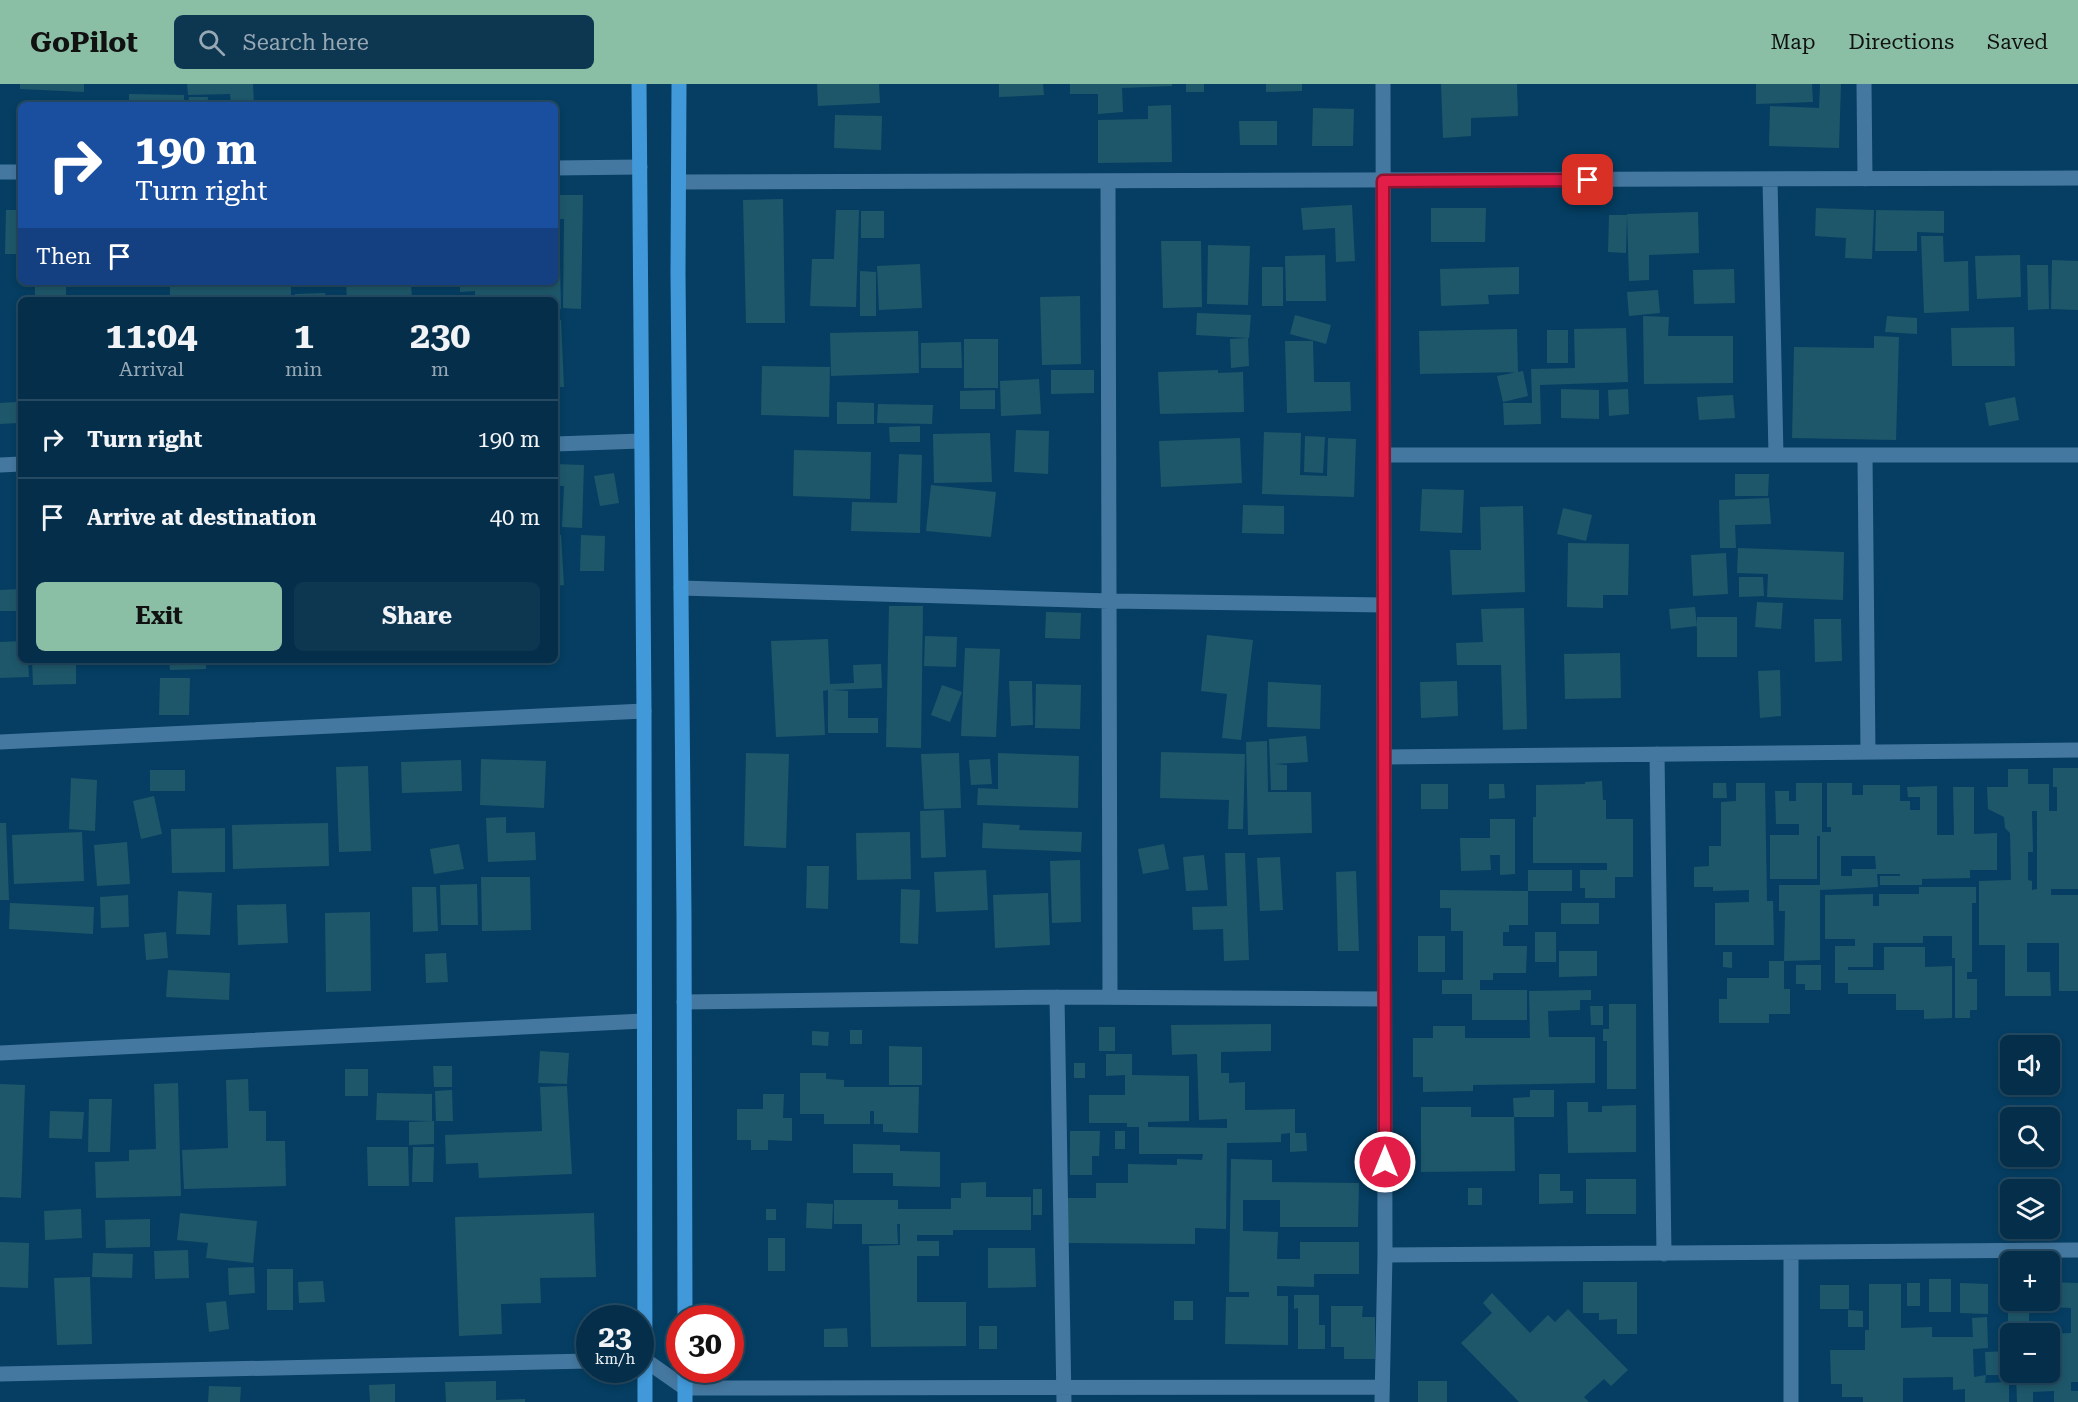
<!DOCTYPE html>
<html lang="en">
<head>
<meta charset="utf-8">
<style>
	body { margin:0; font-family:"Roboto Serif",serif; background:#0d3651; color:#f1f3f6; height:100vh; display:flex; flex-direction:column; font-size:22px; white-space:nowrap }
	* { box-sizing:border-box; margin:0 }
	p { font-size:20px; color:#97a8b5 }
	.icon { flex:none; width:33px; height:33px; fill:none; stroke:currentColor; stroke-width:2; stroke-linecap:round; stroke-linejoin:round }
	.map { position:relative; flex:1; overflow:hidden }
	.details { position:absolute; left:18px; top:213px; width:540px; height:366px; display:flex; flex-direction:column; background:#042e4a; border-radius:9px; box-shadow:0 3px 9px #0003,0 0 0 2px #254a62 }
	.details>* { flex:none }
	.banner { position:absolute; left:18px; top:18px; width:540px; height:183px; border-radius:9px; box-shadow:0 3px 9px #0003,0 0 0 2px #254a62; background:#1a4fa0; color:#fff; overflow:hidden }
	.controls { position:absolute; left:2000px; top:951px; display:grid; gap:12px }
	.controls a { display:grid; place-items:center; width:60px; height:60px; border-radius:9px; background:#042e4a; box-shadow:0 3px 9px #0003,0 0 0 2px #254a62; font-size:30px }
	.speed { position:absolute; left:576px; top:1221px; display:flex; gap:12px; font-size:30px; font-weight:700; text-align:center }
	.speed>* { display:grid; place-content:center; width:78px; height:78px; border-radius:50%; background:#042e4a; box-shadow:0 3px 9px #0003,0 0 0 2px #254a62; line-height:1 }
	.speed small { font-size:15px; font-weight:400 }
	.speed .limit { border:9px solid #d22; background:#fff; color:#111 }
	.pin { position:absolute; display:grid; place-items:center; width:51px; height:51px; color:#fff; margin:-26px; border-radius:12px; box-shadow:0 3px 9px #0006 }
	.me { position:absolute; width:66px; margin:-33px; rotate:0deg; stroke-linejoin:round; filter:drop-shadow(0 0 4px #0008) }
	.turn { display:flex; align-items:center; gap:21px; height:126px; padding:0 18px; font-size:27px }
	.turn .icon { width:78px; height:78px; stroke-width:2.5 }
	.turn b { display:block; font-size:42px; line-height:51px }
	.then { display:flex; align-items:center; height:57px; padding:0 18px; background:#0003; gap:12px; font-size:22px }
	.eta { display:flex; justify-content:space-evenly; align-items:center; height:102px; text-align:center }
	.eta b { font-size:36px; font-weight:700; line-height:42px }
	.cta { display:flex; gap:12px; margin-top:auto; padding:12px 18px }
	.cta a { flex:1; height:69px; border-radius:9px; background:#8abfa5; color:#111; font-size:24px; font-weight:700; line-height:69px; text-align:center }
	.cta a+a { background:#0d3651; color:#f1f3f6 }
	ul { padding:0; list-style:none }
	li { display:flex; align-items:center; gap:18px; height:78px; padding:0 18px; border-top:2px solid #254a62 }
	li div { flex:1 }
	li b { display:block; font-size:22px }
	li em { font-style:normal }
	header { display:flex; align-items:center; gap:36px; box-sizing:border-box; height:84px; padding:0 30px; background:#8abfa5; color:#111 }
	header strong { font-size:28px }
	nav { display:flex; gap:33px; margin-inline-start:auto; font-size:21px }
	.search { width:420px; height:54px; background:#0d3651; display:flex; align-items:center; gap:15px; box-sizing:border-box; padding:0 21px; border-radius:9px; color:#97a8b5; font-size:22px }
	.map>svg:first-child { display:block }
	.building { fill:#1e576a; fill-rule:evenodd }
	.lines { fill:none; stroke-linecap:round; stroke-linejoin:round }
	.minor { stroke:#4578a0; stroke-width:15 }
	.secondary { stroke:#4299da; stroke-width:15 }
	.route-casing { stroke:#92132f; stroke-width:15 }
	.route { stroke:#e11d48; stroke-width:10 }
</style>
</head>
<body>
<header>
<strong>GoPilot</strong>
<div class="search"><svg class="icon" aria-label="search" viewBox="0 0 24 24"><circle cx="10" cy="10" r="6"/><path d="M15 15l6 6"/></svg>Search here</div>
<nav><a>Map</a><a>Directions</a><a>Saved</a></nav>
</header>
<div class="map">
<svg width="2078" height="1318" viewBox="0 0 2078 1318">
	<rect width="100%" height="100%" fill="#053e62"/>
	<path class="building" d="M20,0H84V8L20,5Z
		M187,0H253L254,21H231L230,10L188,11Z
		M817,0H879L880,19L818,22Z
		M999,0H1043L1044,11L999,13Z
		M1070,0H1172V2L1122,4L1123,28L1098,30V10H1070Z
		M1186,0H1204V8H1186Z
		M1266,0H1302V7L1266,8Z
		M1441,0H1517L1518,32L1471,34V52L1443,54Z
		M1756,0H1812L1813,18L1756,20Z
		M1820,0H1841L1839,64L1769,62L1770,22L1819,24Z
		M129,10L184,11V21H129Z
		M189,13H208L207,21H188Z
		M413,18H434V21H413Z
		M1171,21L1172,78L1098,79V36L1148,35V22Z
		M1313,24L1354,25L1353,62H1312Z
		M835,31L882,32L881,66L834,64Z
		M1239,37H1277V61H1240Z
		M555,111H583L581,225L563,224L564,135H559L561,225H555V216H475V207L460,208V198H555Z
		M783,115L785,239H746L743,116Z
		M1352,121L1355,177L1336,178L1335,144L1303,146L1301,124Z
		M1431,124H1486L1485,158H1431Z
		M1816,124L1874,126L1872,175L1845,174L1846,154L1815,152Z
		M6,126H21V170H5Z
		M836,126H859L856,223L810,222L812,175H834Z
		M1876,126L1944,127V149L1917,148V167H1875Z
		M861,127H884V154H861Z
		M1698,128L1699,169L1649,171V196L1629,197L1627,130Z
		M1609,131H1627L1626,169L1608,168Z
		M1921,152H1943L1944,178L1968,177L1969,227L1924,229Z
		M1161,157H1201L1202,223L1163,224Z
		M1208,161L1250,162L1248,221L1207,220Z
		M1325,171L1326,217H1286L1285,172Z
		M2020,171L2021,213L1977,215L1975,172Z
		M2052,176L2078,177V226L2051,225Z
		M920,180L922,224L879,226L877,182Z
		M2027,181H2048L2049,225L2028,226Z
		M1262,183H1283V222H1262Z
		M1519,183V210L1488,211L1489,220L1441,222L1440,185Z
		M1734,185L1735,219L1694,220L1693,186Z
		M860,187L876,188V232H860Z
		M35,198H66V216H35Z
		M67,198H91L92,201L68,202Z
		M170,198H291V216H170Z
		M346,198H411L412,216H347Z
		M1658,206L1660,229L1629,232L1627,208Z
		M325,209L326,216H295V210Z
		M1080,212L1081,280L1042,281L1040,213Z
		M1197,229L1251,231L1249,254L1196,251Z
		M1295,231L1331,241L1326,260L1290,250Z
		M1643,232L1669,233L1668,252H1733V299L1644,300Z
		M1887,232L1917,234V250L1885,248Z
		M555,236H561L564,303H555Z
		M2014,243L2015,282H1952L1951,244Z
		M1626,244L1628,298L1540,301L1541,340L1504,341L1503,319H1532L1531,285L1575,284L1574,245Z
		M1517,245L1518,288L1420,290L1419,247Z
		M1547,246H1568V279H1547Z
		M918,247L919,289L831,292L830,249Z
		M1874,252L1899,253L1896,356L1792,354L1794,263L1874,264Z
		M1248,254L1249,282L1231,284L1230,255Z
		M964,255H998V304H964Z
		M1285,257H1313L1314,298H1350L1351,327L1287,329Z
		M961,258L962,284H921V259Z
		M762,282L830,283L829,333L761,331Z
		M1051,286H1094V309L1051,310Z
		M1218,286V289L1243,288L1244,328L1160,330L1158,288Z
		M1523,287L1528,312L1503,318L1497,292Z
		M1039,295L1041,330L1001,332L1000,297Z
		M1561,305L1599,306V335L1561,334Z
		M1628,305L1629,330L1609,332L1608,306Z
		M995,306V325H960V307Z
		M1733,311L1735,334L1699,336L1697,313Z
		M2015,313L2019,336L1989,342L1985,319Z
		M16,318L18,339L0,340V319Z
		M837,318L874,319V340H837Z
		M878,320L933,321L932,340L877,339Z
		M920,342V358H890L889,343Z
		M1016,346L1049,347L1048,390L1014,388Z
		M1264,348L1301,349L1300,391L1327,392L1328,354L1356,355L1354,413L1262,410Z
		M990,349L992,398L934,399L933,350Z
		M1305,352L1325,353L1323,389L1304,388Z
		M1240,354L1242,399L1161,403L1159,357Z
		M794,366L871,368L870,415L793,412Z
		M899,370L922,371L920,449L851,447L852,418L897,419Z
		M555,380L584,381L582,444L562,443L564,402H555Z
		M614,389L619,419L600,422L594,392Z
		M1735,390H1769L1768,412H1735Z
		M931,401L996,408L991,453L926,447Z
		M555,405H560L559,423H555Z
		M1422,405L1464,406L1462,449L1420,447Z
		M1769,414L1771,440L1735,441L1736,464H1720L1719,416Z
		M1243,421L1284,422V450L1242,449Z
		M1523,422L1525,508L1452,511L1450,466H1481L1480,423Z
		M1563,424L1592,431L1586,457L1557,450Z
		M555,451H561L564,501L555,502Z
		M581,451L605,452L604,487H580Z
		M1568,459L1629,460L1628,511H1603V524L1567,523Z
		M1738,464L1844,468L1843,516L1767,513L1768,490L1737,489Z
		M1726,469L1728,510L1693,512L1691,471Z
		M1739,493H1763L1764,512L1739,513Z
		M21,505V527H0V506Z
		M1757,518L1783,519L1781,545L1755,543Z
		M889,522H923L921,664L886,663Z
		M1695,523L1697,542L1671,545L1669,525Z
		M1524,524L1527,645L1503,646L1501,581H1457L1456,559L1483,558L1481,525Z
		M1046,528L1081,529L1080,555L1045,554Z
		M1697,533H1737V573H1697Z
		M1814,535H1841L1842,577L1815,578Z
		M1207,551L1253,556L1241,656L1222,654L1227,610L1201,607Z
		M925,552L957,553L956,583L924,582Z
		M828,555L830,600L854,599L853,581L881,580L882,604L832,606L848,607V634H878V649H828V606L823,607L825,651L776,653L771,557Z
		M21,557V576H28L29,593L0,594V558Z
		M965,564L1000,565L996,653L961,652Z
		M1620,569L1621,614L1565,615L1564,570Z
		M32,576H76V600L33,601Z
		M86,576H165V579L86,578Z
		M169,576H206V585L170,586Z
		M1780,586L1781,632L1760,634L1758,587Z
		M160,594H190L189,631H159Z
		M1009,597H1032L1033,641L1011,642Z
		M1457,597L1458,632L1421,634L1420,598Z
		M1268,598L1321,601L1320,645L1267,643Z
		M1036,600L1081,601L1080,645L1035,644Z
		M942,601L962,608L950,638L931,631Z
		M1306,652L1308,678L1274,680L1287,681V706H1271L1269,655Z
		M1267,657L1268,708H1311L1312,749L1248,751L1246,658Z
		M1161,668L1245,670L1243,745H1228L1229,716L1160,714Z
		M746,669L789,670L786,764L744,762Z
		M959,669L961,724L924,725L921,670Z
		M998,669L1079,672L1078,724L977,721L978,704L998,705Z
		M481,675L546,677L544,724L480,721Z
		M990,675L992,700L971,701L969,676Z
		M461,676L462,707L402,709L401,678Z
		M368,682L371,767L339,768L336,683Z
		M2053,684H2078V805H2051V811H2078V907H2059V859H2027V888H2050L2051,912H2005V861H1979V797L2011,796L2010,749L2005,744L2004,733L1988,725L1987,703H2008V685H2028V700H2049V727H2057V703H2053ZM2032,727H2037V805L2032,806V797L2028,796V768H2033Z
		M150,686H185V707H150Z
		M71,694L97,696L95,747L69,745Z
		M1602,697L1603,716H1606V735H1633V793H1615V814H1585V804H1580V786H1607V779H1533V733H1536V701L1585,700V698Z
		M1713,699H1726L1727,714H1713Z
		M1736,699H1765L1767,817H1773L1774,861H1715V819L1749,818V806L1713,807V803H1694V783L1709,782V762H1721V718L1736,717Z
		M1796,699H1822V748H1831V743H1827V699H1852V711H1863V701H1900V717H1910V726H1920V713H1908L1907,703L1937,702V751H1954L1953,703H1974V750L1997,749V786H1970V794L1922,795V801H1880V792H1900V790H1877L1878,803L1820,806V876L1784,877L1785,827H1779V801H1820V752H1817V795H1770V751H1799V740H1776L1775,707H1789V717H1796ZM1841,772H1875L1876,785H1852V792H1841Z
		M1421,700H1448V725H1421Z
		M1489,700H1504L1505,714L1489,715Z
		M154,712L162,750L141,755L133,717Z
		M944,726L946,773L921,774L920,727Z
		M506,733V749L535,748L536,776L488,778L486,734Z
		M1490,735H1515V790L1500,791V771H1490L1491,786L1461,787L1460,754H1490Z
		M0,739H6L9,816H0Z
		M328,739L329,782L233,785L232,741Z
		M983,739L1020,741L1019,746L1082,748L1081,768L982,764Z
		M225,744V788L172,789L171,745Z
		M82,748L84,797L14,800L12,751Z
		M910,748L911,795L857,796L856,749Z
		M127,758L130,800L97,802L94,761Z
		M459,760L464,785L434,790L430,765Z
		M1164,760L1169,785L1143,790L1138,765Z
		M1225,769H1245L1249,876L1224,877L1223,845L1193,846L1192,823L1227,822Z
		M1204,771L1208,806L1186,807L1183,773Z
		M1280,773L1283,826L1260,827L1257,774Z
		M1080,776L1081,838L1052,839L1050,777Z
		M807,782H829L828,825L806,824Z
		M986,786L988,826L936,828L934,788Z
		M1528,786H1572V807H1528Z
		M1356,787L1359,867H1338L1336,788Z
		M481,793H530L531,846L482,847Z
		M477,800L478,841H441L440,801Z
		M412,803H436L438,847L413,848Z
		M1919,803H1976V819H1972V888H1967V895H1977V926H1970V934H1955V874H1952V852H1923V859H1873V883H1848V886H1884V863H1925V883L1952,882V934L1924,935V926H1896V910H1848V899H1835V862H1855V855H1825V811L1873,810V822H1879V810H1919Z
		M901,805L920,806L918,860L900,859Z
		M1440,806L1528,807V841H1509V848H1503V862H1527L1526,889H1493V896H1480V906H1527V936H1472V910H1442V896H1463V847H1451V824H1440Z
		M178,807L212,809L210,851L176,850Z
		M1048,809L1050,861L995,864L993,811Z
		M128,811L129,843L101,844L100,813Z
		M10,819L94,823L93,850L9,845Z
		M1561,819H1599V840H1561Z
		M286,820L288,859L238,861L237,821Z
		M370,828L371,907L326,908L325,829Z
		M166,848L168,874L146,876L144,850Z
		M1535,848H1556V878H1535Z
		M1418,852H1445V888H1418Z
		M1559,867H1597V892L1559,893Z
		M1723,868H1732V884L1723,883Z
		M446,869L448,898L426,899L425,870Z
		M1769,877H1784V905H1790V930H1769V939H1719V915H1727V894H1769Z
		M1796,881H1821V906H1805V900H1796Z
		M168,886L230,889L229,916L166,913Z
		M1591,906V916H1580V926L1548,927L1549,953H1595V999L1473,1001V1007L1423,1008V993H1413V954H1433V942H1465V954H1530L1529,907Z
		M1609,920H1636V1005H1607V957H1603V945H1609Z
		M1590,922H1603V941H1591Z
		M1271,940V967L1221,968V989H1229V999L1245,998V1026L1295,1025V1049H1306L1307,1067L1290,1068V1049L1281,1050V1058L1227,1059L1226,1145L1195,1144V1160L1068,1159V1114H1096V1099H1128V1080L1177,1081V1075L1202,1076L1203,1070H1139V1043H1127V1039H1089V1011H1125V991L1106,992V970H1132V991L1189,992V1037L1148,1038V1043L1227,1044V1035L1199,1036L1197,970L1172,971L1171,941Z
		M1099,943H1115V967H1099Z
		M850,946H862V960H850Z
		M812,947L829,948L828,962L812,961Z
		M889,962L922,963V1001H889Z
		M540,967L569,969L567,1000L538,999Z
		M1074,979H1085V994H1074Z
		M433,982H452V1003H434Z
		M345,985H368V1012H345Z
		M800,989H826V995L844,996V1003H919L918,1049L883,1048V1040H874V1027H870V1040H824V1030H800Z
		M248,995L249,1027H266V1057H285L286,1102L184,1105L182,1066L228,1064L226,996Z
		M178,999L181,1112L96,1114L95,1078L129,1077V1066L156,1065L154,1000Z
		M0,1000L25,1001L21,1114L0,1113Z
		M567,1002L572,1090L479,1094L478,1079L446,1080L445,1051L542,1047L540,1003Z
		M452,1006L453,1037H436L435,1007Z
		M1530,1006H1554V1033H1514L1513,1014L1530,1013Z
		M377,1009L432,1010V1037L376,1036Z
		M763,1010H784L783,1034H792V1057L768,1056V1066H751V1056H737V1025H763Z
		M89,1015H112L110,1068H88Z
		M1567,1018H1588V1028H1602V1022L1636,1021V1068L1568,1069Z
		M1421,1023H1471V1033H1514L1515,1087L1421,1088Z
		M50,1027L84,1028L82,1055L49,1054Z
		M434,1037V1060L409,1061V1038Z
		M1070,1047H1100L1099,1072H1092V1091H1070Z
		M1115,1047H1125V1065H1115Z
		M853,1060L900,1061V1067L940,1068V1103L893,1102V1089H853Z
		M367,1063H408L409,1102H368Z
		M413,1063H434L433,1098H412Z
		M1231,1075L1272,1076V1098L1359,1099L1358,1143H1280V1116H1243V1147L1278,1148L1277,1175H1300V1158H1359V1190H1314V1203L1277,1202V1212H1288V1261L1225,1260L1226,1213H1249V1208H1229Z
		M1539,1090H1560V1107H1573V1119L1539,1120Z
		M1586,1095H1636V1130H1586Z
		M986,1098V1113H1031V1146H953V1151H917V1157H939V1172H917V1218H966V1262L871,1263L869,1162L900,1161V1140H897L898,1160H862V1140H834V1116H898V1125H951V1114H961V1099Z
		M1468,1104H1482V1121H1468Z
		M1033,1105H1042V1131H1033Z
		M807,1119L833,1120L832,1145L806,1144Z
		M81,1125L82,1154L45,1156L44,1127Z
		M766,1125H776V1136H766Z
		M180,1129L257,1137L253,1179L206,1174L208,1159L177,1156Z
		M594,1129L596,1193L540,1194L541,1219L501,1220L502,1250L459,1252L455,1133Z
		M150,1135V1163L106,1164L105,1136Z
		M768,1154H785V1187H768Z
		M0,1158L29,1159L28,1204L0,1203Z
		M988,1164H1035L1036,1203L988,1204Z
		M188,1166L189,1194L155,1195L154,1167Z
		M93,1169L133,1170L132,1194L92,1193Z
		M254,1183L255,1209L229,1211L228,1184Z
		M267,1185H293V1226H267Z
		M90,1193L92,1260L57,1261L54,1194Z
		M1929,1195H1951V1228H1929Z
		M323,1197L325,1218L299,1219L298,1198Z
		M1583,1198H1637V1250H1617V1235L1599,1236V1229H1583Z
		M2049,1198L2078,1199V1298H2071V1307H2078V1318H2054V1307L2033,1308V1318H2017L2016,1291H1986L1985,1268L2010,1267V1288H2049V1250L2071,1249V1224L2032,1222V1216H2049Z
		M1907,1199H1920V1222H1907Z
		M1960,1199L1988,1200V1230L1960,1229Z
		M1869,1200H1901V1244L1932,1243V1253H1973L1972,1234L1987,1233L1988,1264L1973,1265L1974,1293L1986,1291L1985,1299L2009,1298V1318H1965V1305L1953,1306V1293L1903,1294V1318H1863V1313H1842V1300H1831L1830,1266H1865V1246H1869Z
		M1820,1201H1849V1225H1820Z
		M2008,1203H2010V1216H2029V1245H2008Z
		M1492,1209L1530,1249L1548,1231L1555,1238L1568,1225L1628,1286L1611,1302L1604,1295L1584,1313L1589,1318H1519L1461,1259L1492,1229L1483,1219Z
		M1294,1211H1319V1241H1325V1265H1298V1224L1294,1225Z
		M226,1217L229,1245L209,1248L206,1219Z
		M1174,1217H1193V1236H1174Z
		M1331,1222H1363L1362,1233H1375V1275H1344V1263H1331Z
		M1848,1226L1863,1227V1243H1848Z
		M979,1242H997V1265H979Z
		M847,1244L848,1263H824V1245Z
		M496,1297V1318H446L445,1298Z
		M1418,1297H1447V1318H1418Z
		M395,1300V1318H370L369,1301Z
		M209,1302L241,1303L240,1318H208Z
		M525,1315V1318H496V1316Z"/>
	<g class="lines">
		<path class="minor" d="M1864,0L1865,95
			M555,84L640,83
			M0,88H21
			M1770,96L1776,371
			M679,98L2078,94
			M1108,98L1110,913
			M555,360L641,357
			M1384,371H2078
			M1865,373L1868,668
			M0,381L21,380
			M681,504L1109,517L1384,521
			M0,658L644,627
			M1657,670L1664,1170
			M1384,673L2078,666
			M1057,913L1064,1318
			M684,918L1057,913L1384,915
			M0,969L643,937
			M1791,1169V1318
			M1385,1171L2078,1166
			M640,1276H645L685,1304L1382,1303
			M0,1290L590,1277
			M1382,1318L1385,1171L1383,0"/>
		<path class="secondary" d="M639,0L644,627L645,1318
			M679,0L678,189L684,831L685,1234
			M685,1286V1318"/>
	</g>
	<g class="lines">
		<defs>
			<path id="route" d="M1385,1078L1383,97L1588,96"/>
		</defs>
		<use href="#route" class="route-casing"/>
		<use href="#route" class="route"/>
	</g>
</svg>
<div class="controls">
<a><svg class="icon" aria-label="sound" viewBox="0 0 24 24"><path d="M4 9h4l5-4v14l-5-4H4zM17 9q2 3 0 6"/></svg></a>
<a><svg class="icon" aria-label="search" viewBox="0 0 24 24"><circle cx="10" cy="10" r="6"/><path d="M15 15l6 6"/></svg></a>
<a><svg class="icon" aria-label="layers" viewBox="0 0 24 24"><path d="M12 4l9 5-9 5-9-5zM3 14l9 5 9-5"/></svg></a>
<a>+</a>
<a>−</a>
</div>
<div class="speed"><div>23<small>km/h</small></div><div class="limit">30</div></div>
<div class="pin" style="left:1588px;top:96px;background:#d93025"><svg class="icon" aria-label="arrive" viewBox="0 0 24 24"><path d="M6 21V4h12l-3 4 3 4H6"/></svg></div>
<svg class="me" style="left:1385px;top:1078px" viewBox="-20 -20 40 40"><circle r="17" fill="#e11d48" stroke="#fff" stroke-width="3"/><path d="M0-11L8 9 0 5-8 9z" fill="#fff"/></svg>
<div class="banner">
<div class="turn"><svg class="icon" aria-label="right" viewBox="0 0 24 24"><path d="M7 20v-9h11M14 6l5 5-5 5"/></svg><div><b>190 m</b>Turn right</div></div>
<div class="then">Then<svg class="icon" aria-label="arrive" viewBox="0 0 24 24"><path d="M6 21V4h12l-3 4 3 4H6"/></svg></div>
</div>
<section class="details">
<div class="eta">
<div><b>11:04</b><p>Arrival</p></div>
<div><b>1</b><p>min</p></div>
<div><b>230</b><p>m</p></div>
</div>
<ul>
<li><svg class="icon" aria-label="right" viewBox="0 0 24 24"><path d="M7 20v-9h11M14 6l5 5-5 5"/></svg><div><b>Turn right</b></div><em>190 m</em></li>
<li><svg class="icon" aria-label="arrive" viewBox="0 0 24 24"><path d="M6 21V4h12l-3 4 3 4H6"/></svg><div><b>Arrive at destination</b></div><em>40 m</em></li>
</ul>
<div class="cta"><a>Exit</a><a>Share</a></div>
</section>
</div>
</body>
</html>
